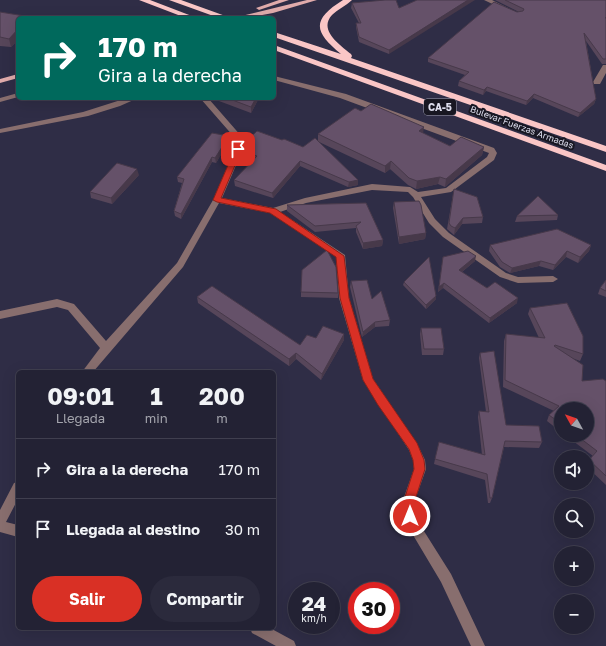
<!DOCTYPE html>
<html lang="es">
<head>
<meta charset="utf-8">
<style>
	body { margin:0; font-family:"Golos Text",sans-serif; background:#2b2a3c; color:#f1f3f6; height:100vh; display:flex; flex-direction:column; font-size:15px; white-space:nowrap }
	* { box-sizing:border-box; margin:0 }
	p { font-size:13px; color:#a3a4ac }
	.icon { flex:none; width:22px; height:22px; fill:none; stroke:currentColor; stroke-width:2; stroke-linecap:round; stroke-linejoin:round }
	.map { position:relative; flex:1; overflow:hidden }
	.sheet { position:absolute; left:16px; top:370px; width:260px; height:260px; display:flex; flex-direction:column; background:#232234; border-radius:6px; box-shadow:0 4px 16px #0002,0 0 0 1px #403f4f }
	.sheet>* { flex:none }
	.top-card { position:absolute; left:16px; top:16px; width:260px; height:84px; border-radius:6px; box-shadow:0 4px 16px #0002,0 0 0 1px #403f4f; background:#00695c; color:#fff; overflow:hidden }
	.needle { width:26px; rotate:310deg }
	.controls { position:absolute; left:554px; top:402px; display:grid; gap:8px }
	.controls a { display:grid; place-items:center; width:40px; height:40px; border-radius:50%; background:#232234; box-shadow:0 4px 16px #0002,0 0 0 1px #403f4f; font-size:20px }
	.speed { position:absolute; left:288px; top:582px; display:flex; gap:8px; font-size:20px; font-weight:700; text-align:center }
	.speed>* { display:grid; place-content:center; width:52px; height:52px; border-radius:50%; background:#232234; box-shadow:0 4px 16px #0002,0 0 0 1px #403f4f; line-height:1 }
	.speed small { font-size:10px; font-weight:400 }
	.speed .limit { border:6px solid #d22; background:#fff; color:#111 }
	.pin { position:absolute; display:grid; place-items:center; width:34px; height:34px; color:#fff; margin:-17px; border-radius:8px; box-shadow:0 2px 6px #0006 }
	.me { position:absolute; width:44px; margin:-22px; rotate:0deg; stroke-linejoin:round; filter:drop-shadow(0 0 3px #0008) }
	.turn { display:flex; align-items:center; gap:14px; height:84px; padding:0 16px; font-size:18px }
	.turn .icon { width:52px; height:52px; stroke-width:2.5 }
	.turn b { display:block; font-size:28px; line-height:34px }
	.eta { display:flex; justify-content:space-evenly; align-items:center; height:68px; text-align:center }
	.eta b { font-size:24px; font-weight:700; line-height:28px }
	.action { display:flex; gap:8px; margin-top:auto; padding:8px 16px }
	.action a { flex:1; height:46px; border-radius:24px; background:#d93025; color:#fff; font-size:16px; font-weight:700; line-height:46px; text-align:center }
	.action a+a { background:#2b2a3c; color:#f1f3f6 }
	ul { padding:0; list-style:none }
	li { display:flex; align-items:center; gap:12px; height:60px; padding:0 16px; border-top:1px solid #403f4f }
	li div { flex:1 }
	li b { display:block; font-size:15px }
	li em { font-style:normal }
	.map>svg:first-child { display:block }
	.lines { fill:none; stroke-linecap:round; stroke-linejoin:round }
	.minor { fill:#886e6e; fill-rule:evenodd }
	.major { fill:#e0abab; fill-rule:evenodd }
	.highway { fill:#fac6c6; fill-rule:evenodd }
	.wall { fill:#57465a }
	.shaded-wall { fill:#47394a }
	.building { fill:#655169; stroke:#47394a }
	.route { fill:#d93025; stroke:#8d1f18 }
	.labels { text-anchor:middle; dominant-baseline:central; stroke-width:4; stroke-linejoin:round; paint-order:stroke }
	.far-street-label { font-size:9px; fill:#dedeee; stroke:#181722 }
	.shield { fill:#181722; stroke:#a3a2b1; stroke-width:1 }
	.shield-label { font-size:10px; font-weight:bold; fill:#dedeee }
</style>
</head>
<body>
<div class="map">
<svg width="606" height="646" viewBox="0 0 606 646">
	<rect width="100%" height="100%" fill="#2f2d46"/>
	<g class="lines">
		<path class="minor" d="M484,0H492L508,8L503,9Z
			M603,65H606V73L600,84H594L593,82Z
			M274,76L346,94L494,148L497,153L494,160L451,192L421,197L435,219L449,233L506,273L518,277L553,276L558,279L553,282L518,283L500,277L443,237L429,223L413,197L408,192L372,190L306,203L280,212L345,255L349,298L373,379L417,444L425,460L426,469L415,500L417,516L422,528L451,574L485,646H471L441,582L413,535L405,516L403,500L414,469L413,460L409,450L363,380L339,298L336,256L270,213L219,203L183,267L93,372H82L100,348L68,310L57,307L0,319V311L57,299L74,304L106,341L177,263L213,200L235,149L234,137L200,98H208L242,137L243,149L222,198L273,208L305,198L372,184L410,187L418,192L446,188L487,157L489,153L340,98L274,80Z
			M18,93V97L0,102V98Z
			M127,98H138L120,106L88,116L0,133V129L83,112Z
			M18,482V499L6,522L18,525V537L0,532V510L14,483Z
			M250,628H270L294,641L296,646H276L252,633Z"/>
		<path class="major" d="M279,0H289L259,10L256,8Z
			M307,0H317L273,13L246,18H233Z
			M18,74V78L0,83V79Z"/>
		<path class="highway" d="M139,0H150L197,18H186Z
			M169,0H181L231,18H219Z
			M343,0H352C346,6 338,9 332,15C318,30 340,45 351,54L352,56L351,58L606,146V152L274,37V32L341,54C314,32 311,20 343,0Z
			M274,45L606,165V171L274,50Z"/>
	</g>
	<path class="wall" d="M396,0L389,54L359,42L356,27V23H359L351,8L352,3Z
		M495,0H606V64H602L586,41L596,99L594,104L578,117L533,98L526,105L486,91L483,95L458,86L459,81L465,75L428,62V58L517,12H519Z
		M0,12L18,18V40L11,47L0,46Z
		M211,98H259L251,113Z
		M361,111L423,133L450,146L484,147L482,155L445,187L438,184L416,189L408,185L390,169L385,173L319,142L358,185L348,187L300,166L273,198L235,186L234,180L253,160L242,156L241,151L303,147L318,141V134Z
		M229,141L216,163L212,162L181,219L175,216L174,211L182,183L178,182L177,177Z
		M139,175L112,204L91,198L90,192Z
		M454,189L483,217L482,223L462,224L454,235L447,229Z
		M394,202L426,233L425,239L399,244L393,208Z
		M366,203L383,240L382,246L363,249L356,232V228L315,232L287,211V205Z
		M558,215L557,220L515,222L517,216Z
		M490,245H591L589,251L578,263L566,257L553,270L539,266L510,273L500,267L489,251Z
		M443,257L475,261L462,272L487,288L517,303L489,323L443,288L438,292Z
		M606,280V297L598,294L600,288Z
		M351,281L372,299L390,320L389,326L375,327L362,337L350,287Z
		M404,282L436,299L426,309L403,285Z
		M301,292L338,293V298L301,297Z
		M197,297L300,345L316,338L344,334V340L321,380L296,359L289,366L198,303Z
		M530,308L583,354L580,361L572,358L582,381H606V485L587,467V465L589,460L593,456L565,435H587L561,409V432L547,421L549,415L554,411L503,387L504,341L506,334L539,338L528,314Z
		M421,328L444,349L443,355H422L420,334Z
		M480,353L506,425L542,442L539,448L504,447L492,498L490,503H488L485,480L434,464L435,459L482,455L478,417L479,411L486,412L479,358Z"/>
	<path class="shaded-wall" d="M468,0H475L389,54V50Z
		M18,29V40L11,47L9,39Z
		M487,87L486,91L483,95L484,90Z
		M534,94L533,98L526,105L527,101Z
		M256,98H259L251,113V107Z
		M596,99L594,104L578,117L580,113Z
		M424,127L423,134L419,131Z
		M229,136V141L216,163L215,158Z
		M484,147L482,155L445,187L446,179Z
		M212,157V162L181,219V214Z
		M300,161V166L273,198L272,193Z
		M391,161L390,169L385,173V166Z
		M137,169L139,175L112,204L111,198Z
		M440,177L438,184L416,189L417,181Z
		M358,180V185L348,187L349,182Z
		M463,218L462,224L454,235L455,228Z
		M426,233L425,239L399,244V237Z
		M383,240L382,246L363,249V243Z
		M591,245L589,251L578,263L580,257Z
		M567,251L566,257L553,270L555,265Z
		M476,256L475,261L458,275L459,270Z
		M541,261L539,266L510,273L512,268Z
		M444,283L443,288L438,292L439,287Z
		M436,296V299L426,309V305Z
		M518,298L517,303L489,323L490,318Z
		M375,322V327L362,337L363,332Z
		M344,334V340L321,380L322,374Z
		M296,353V359L289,366V359Z"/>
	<path class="building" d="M385,0H396L399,8L417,0H468L389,50L359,37L356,23H361L352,3Z
		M505,0H606V17L605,18H606V59H603L584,33L596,99L580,113L534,94L527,101L487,87L484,90L459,81L469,72L428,58L494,2L517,12L523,11L524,9Z
		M0,12L31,17L30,18H18V29L9,39L0,37Z
		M227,98H256L251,107Z
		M371,104L424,127L419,131L450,146L461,137L484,147L446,179L440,177L417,181L409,178L391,161L385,166L318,134L355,108L361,111Z
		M257,131L282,140L284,139L303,147L315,138L358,180L349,182L300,161L272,193L234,180L257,156L241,151L244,143Z
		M212,133L229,136L215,158L212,157L181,214L174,211L184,179L177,177Z
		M117,163L137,169L111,198L90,192Z
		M454,189L477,197L483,217L463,218L455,228L451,226L449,223Z
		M538,196L558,215L517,216Z
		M419,201L421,205L426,233L399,237L394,202Z
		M366,203L383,240L363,243L356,226L361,222L315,226L287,205Z
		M557,229L591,245L580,257L567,251L555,265L541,261L512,268L502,262L490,245Z
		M327,250L336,267L338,293L301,292L302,270Z
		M468,251L476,256L459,270L487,288L495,282L518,298L490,318L444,283L439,287L443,257Z
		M429,257L436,296L426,305L404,282Z
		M367,280L372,299L381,291L390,320L375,322L363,332L351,281Z
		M606,280V291L600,288Z
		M212,286L300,345L307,335L316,338L323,326L344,334L322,374L296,353L289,359L197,297Z
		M567,303L583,336V354L555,345L554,346L583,365L582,381L603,379L606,381V476L589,460L597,451L576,435H587V409H561V424L549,415L559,406L505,380L506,334L545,338L530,308Z
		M421,328H441L444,349H424Z
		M494,351L506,425L539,426L542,442L505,441L492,498H490L487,474L435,459L439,442L485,455L479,411L489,412L480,353Z"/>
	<path class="route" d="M238,147L242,149L221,198L276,209L344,256L349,298L373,379L417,443L424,460L425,469L415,500L416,516L414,519L410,521L407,519L404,500L414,469L413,460L409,449L378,405L363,380L340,298L336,257L270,213L217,202L213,200L235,149Z"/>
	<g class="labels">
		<g class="far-street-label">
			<text transform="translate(522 127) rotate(20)">Bulevar Fuerzas Armadas</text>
		</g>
		<rect class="shield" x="424" y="99" width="32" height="16" rx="3"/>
		<g class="shield-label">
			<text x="440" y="107">CA-5</text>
		</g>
	</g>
</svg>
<div class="controls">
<a><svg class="needle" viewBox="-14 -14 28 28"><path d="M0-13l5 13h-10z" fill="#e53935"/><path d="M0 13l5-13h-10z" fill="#a3a4ac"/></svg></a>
<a><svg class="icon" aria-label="sound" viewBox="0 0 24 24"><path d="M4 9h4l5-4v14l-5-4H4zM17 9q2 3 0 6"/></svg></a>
<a><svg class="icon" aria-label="search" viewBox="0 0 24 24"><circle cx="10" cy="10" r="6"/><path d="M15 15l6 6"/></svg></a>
<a>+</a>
<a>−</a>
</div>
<div class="speed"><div>24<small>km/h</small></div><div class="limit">30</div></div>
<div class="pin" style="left:238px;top:149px;background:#d93025"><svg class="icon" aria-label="arrive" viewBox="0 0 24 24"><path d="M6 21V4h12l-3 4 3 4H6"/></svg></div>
<svg class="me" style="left:410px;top:516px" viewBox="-20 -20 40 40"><circle r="17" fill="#d93025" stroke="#fff" stroke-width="3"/><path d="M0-11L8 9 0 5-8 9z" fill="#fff"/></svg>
<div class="top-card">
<div class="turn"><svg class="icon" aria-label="right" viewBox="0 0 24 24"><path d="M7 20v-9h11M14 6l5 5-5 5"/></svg><div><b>170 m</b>Gira a la derecha</div></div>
</div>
<section class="sheet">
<div class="eta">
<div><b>09:01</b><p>Llegada</p></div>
<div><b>1</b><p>min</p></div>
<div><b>200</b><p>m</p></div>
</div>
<ul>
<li><svg class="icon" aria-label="right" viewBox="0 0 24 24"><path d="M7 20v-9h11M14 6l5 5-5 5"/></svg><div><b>Gira a la derecha</b></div><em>170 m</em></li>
<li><svg class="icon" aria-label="arrive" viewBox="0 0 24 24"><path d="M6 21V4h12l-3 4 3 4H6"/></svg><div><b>Llegada al destino</b></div><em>30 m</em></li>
</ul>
<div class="action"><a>Salir</a><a>Compartir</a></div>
</section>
</div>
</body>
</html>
